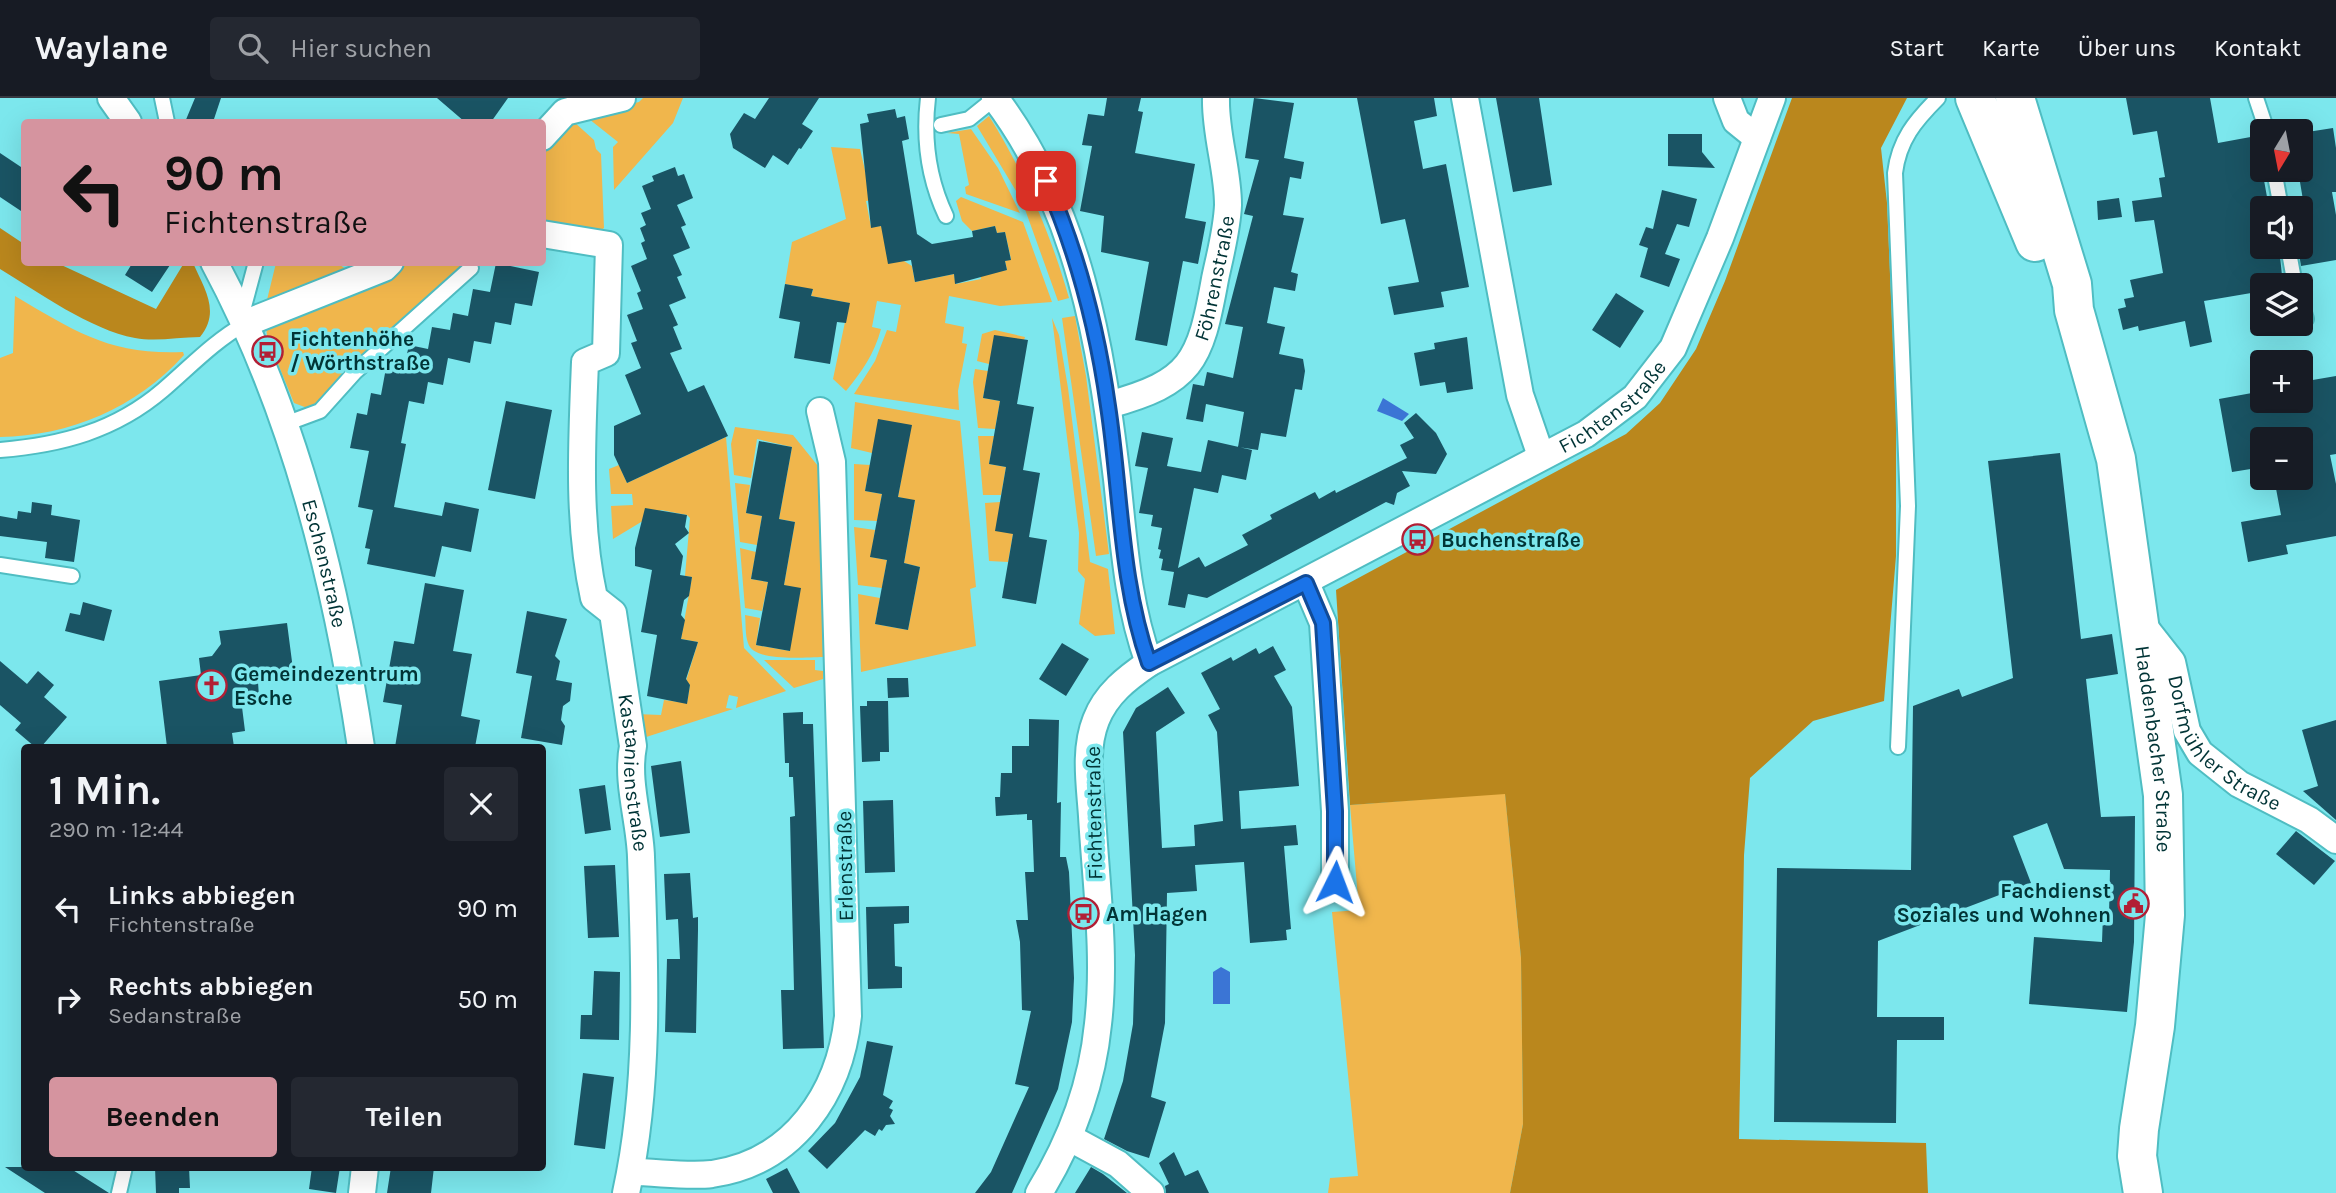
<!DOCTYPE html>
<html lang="de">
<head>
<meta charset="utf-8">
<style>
	body { margin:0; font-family:Karla,sans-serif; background:#242831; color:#f1f3f6; height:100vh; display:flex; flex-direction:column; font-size:26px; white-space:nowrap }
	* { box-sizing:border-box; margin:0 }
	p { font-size:23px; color:#9ea1a6 }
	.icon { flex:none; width:38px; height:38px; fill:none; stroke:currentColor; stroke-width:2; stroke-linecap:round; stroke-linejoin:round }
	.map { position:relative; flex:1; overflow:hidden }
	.side { position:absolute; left:21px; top:646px; width:525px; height:427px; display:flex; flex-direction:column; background:#171b24; border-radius:7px; box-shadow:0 7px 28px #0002 }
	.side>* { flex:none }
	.guide { position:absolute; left:21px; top:21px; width:525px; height:147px; border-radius:7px; box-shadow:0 7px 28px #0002; background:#d5949f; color:#111; overflow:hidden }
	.needle { width:46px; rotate:190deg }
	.tools { position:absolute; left:2250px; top:21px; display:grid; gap:14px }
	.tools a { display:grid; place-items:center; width:63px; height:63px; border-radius:7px; background:#171b24; box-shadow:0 7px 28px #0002; font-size:35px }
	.pin { position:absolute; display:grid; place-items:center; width:60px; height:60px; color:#fff; margin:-30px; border-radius:14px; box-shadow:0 4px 10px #0006 }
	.me { position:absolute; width:77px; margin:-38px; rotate:3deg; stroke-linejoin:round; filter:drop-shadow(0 0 5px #0008) }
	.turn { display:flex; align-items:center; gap:24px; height:147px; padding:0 28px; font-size:32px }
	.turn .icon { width:91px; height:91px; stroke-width:2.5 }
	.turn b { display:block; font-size:49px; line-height:60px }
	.round { display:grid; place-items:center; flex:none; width:74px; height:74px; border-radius:7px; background:#242831 }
	.overview { display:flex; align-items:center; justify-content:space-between; height:119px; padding:0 28px }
	h1 { font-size:42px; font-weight:700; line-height:52px }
	.primary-button { display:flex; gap:14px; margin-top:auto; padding:14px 28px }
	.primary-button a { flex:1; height:80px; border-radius:7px; background:#d5949f; color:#111; font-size:28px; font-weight:700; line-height:80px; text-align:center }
	.primary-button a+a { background:#242831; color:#f1f3f6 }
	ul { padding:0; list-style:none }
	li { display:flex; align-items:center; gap:21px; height:91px; padding:0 28px }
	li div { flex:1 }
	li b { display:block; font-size:26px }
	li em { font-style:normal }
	header { display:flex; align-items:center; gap:42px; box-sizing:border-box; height:98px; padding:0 35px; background:#171b24; border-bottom:2px solid #363941 }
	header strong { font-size:33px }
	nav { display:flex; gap:38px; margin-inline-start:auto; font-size:24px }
	.search { width:490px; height:63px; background:#242831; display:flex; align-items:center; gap:18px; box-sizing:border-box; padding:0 24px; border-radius:7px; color:#9ea1a6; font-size:26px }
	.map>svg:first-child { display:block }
	.green { fill:#f0b64c }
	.forest { fill:#ba871d }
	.water { fill:#3b75d5 }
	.building { fill:#1a5464 }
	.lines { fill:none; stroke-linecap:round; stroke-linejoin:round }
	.lane-casing { stroke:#4fbdc2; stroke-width:18 }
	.street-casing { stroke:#4fbdc2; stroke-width:30 }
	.secondary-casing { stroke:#4fbdc2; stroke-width:42 }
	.lane { stroke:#fff; stroke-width:14 }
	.street { stroke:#fff; stroke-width:26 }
	.secondary { stroke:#fff; stroke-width:38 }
	.route-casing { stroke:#114b97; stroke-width:18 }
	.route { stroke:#1a73e8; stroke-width:12 }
	.labels { text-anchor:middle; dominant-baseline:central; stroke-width:7; stroke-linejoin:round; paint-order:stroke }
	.street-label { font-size:21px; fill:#013436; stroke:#7ce7ed }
	.poi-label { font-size:21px; font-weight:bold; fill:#013436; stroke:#7ce7ed; text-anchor:start }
</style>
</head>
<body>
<header>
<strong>Waylane</strong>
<div class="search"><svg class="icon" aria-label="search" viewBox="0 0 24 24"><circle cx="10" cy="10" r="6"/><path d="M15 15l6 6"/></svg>Hier suchen</div>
<nav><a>Start</a><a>Karte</a><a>Über uns</a><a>Kontakt</a></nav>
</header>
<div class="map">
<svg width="2336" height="1095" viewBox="0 0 2336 1095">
	<rect width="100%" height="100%" fill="#7ce7ed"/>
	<path class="green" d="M643,0H683L673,25L614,92L613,49L618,44L589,21L592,16L639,4Z
		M989,18C1025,76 1050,134 1069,200L1058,203L1022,103L977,28Z
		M573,23L594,42L596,51L601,56L604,130L592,139L543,130V48Z
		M971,31L998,70L1020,115L966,96L965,89L969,87L959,36L947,35Z
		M831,49L860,51L872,102L866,103L871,129L881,128L904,163L912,168L915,184L954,176L956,186L981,181L980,176L1007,172L1005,163L1011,161L1005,134L997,135L995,128L972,133L962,123L956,103L961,99L1023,124L1052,204L1000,208L949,198L945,225L964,229L962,245L967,246L958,293L959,312L854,296L875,263L887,232L896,234L901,207L877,203L872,229L881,231C874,257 862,273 846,293L833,281L849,205L811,198L813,192L785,186L792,144L846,121Z
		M276,165H337L349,173L266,206Z
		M402,165H467L342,278L310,311L294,305L267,239L266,226Z
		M15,198C76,234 110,257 183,254L184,257C136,310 70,338 0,339V260L13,255Z
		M1075,218L1086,278L1109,456L1096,458L1062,220Z
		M1052,220L1059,237L1068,290L1090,464L1108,471L1115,536L1095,538L1079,526L1085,481L1078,473L1079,435Z
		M995,232L1025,239L1024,242L989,266L977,263L982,236Z
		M975,271L988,273L983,300L1000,303L995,331L978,330L973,284Z
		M855,304L960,323L976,489L970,491L976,548L861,574L858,496L880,500L875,526L908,532L920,469L904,465L915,403L898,399L911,327L872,355L851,350Z
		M735,329L793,337L818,368L823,559C806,559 754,565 748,545C745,537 746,526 745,517L760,520L756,547L790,553L784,487L795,424L779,421L792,349L757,341L751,380L734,377L731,346Z
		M978,338H994L989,366L1006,369L1001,397H983Z
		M726,339L744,550L786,593L736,610L738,599L729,597L726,610L733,611L640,641L636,616L661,617L664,602L687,605L690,587L686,583L698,544L681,541L692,479L685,478L690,420L687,417L661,412L613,441L611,408L633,407L632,396H611L609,371L619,367L627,385Z
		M854,366L870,367L865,393L882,396L877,423L854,422Z
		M735,385L750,387L746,415L762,418L757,447L740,444Z
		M1000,404L1013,436L1008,464L989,463L985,405Z
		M854,429L875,432L871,459L887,462L882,490L858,487Z
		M740,450L756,454L751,481L768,484L762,513L745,510Z
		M764,562H815V572L823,573V581L794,590Z
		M1505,695L1521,860L1523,1026L1510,1095H1328L1330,1080L1358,1078L1332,814L1359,812L1350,707Z"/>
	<path class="forest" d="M1792,0H1907L1881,50L1887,105L1896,316V458L1884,603L1813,623L1750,680L1744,757L1739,1041L1926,1045L1928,1095H1510L1523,1026L1521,860L1505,696L1350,707L1336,492L1626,336L1660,305L1696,251L1725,183Z
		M0,130L24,146V164L57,165L156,211L184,165H193C204,190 221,214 200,239C178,239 156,244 135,240C91,232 38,194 0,171Z"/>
	<path class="water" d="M1383,300L1409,316L1402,323L1377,313Z
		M1221,869L1230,874V906H1213V874Z"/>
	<path class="building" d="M195,0H221L213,24H185Z
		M437,0H508L491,24H465Z
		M769,0H819L802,26L813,33L801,51L799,50L788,67L773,57L765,70L733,50L730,36L744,15L755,21Z
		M1107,0H1141L1138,13L1143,14L1135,55L1195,66L1185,120L1206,124L1198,166L1183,163L1167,248L1135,242L1149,164L1101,154L1104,118L1080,113L1092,48L1082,47L1088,16L1104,18Z
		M1254,0L1294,5L1284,60L1304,64L1301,81L1290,79L1283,117L1304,120L1291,174L1298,176L1295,193L1274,189L1267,225L1285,229L1279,256L1303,261L1305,273L1302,292L1295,291L1286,339L1261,335L1258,352L1238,349L1244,314L1206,306L1203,324L1186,321L1193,286L1204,288L1207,274L1233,280L1243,229L1225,226L1253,118L1244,116L1259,62L1245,60Z
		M1357,0H1434L1437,18L1414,23L1423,71L1446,66L1469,189L1441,194L1444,209L1394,217L1388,189L1419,184L1405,121L1381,126Z
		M1496,0H1539L1552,87L1513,94Z
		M2126,0H2210L2218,45L2256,38L2269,110H2263V149H2279L2283,187H2263V193L2204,203L2212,244L2190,249L2185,223L2139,233L2138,228L2123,232L2118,211L2126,209L2124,201L2134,199L2130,182L2163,175L2154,122L2135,124L2132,103L2162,99L2159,80L2165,79L2157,33L2133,37Z
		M895,11L897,20L905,18L909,41L902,43L917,136L932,146L973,139L972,133L995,128L997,135L1005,134L1011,162L1005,163L1007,172L955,186L954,176L915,184L911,162L888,166L881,128L871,130L860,26L869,24L867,16Z
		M2333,30L2336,50V94H2332L2336,117V162L2301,168L2298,149H2306L2301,121L2306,120L2298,72H2301V35Z
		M1668,36H1702V54L1715,70L1668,68Z
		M0,55L24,71V115L0,99Z
		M675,69L678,78L684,76L693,100L677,107L686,127L681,129L690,150L673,157L682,177L677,179L686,200L669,207L678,227L673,229L682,251L670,255L688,294L704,287L728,338L627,385L614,357V328L641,316L625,277L641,270L631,245L637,243L627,217L643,211L637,195L641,193L631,168L647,161L641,145L645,143L640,130L646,127L641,115L651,111L642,88L654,83L652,78Z
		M1662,92L1697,101L1689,129L1677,126L1665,156L1680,161L1669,189L1640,179L1648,150L1639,147L1646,129L1653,131Z
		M2119,100L2122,119L2098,122L2097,103Z
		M133,164H172L152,194L125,177Z
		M496,165L539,174L532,208L515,205L511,227L495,224L491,246L474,243L470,265L448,260L443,287L428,284L424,306L409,303L401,345L406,346L394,409L442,418L445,404L479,411L471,454L442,448L435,479L367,466L370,451L365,450L373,412L358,409L369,353L350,350L357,315L367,317L371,295L381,297L386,270L403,273L409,247L428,251L432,229L450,232L453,215L468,218L473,191L490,194Z
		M785,186L813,191L811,198L850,205L846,225L837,224L830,266L794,260L800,224L779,220Z
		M1616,195L1644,213L1620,250L1592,232Z
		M994,237L1028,242L1017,306L1034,309L1023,372L1040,375L1029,439L1047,442L1036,506L1002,500L1013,436L995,433L1006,369L989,366L1000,303L983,300Z
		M1467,239L1473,291L1447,295L1445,284L1420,288L1414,255L1435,251L1434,245Z
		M2336,278V356L2330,357L2336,386V438L2286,447L2288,456L2248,464L2241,424L2281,417L2274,380H2301V341H2263V369L2232,374L2219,301L2263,293V303H2301V284Z
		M506,303L552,312L535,401L488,392Z
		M1416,315L1436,335L1447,356L1436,376L1402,373L1410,388L1397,395L1394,407L1386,404L1207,500L1188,496L1185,510L1168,507L1174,474L1161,472L1163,461L1159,460L1161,452L1158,451L1162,430L1151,428L1153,417L1139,415L1148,370L1135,368L1142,334L1173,340L1167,368L1201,374L1208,342L1252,352L1246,382L1222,377L1218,395L1194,390L1178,470L1199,459L1205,469L1248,447L1242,437L1272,421L1270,417L1315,394L1319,401L1335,392L1336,395L1407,360L1400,347L1414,340L1404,325Z
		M878,321L912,327L898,399L915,402L904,465L920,469L908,532L875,526L887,462L870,459L882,396L865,393Z
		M759,343L792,349L779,421L795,424L784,487L801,490L790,553L756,547L768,484L751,481L762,418L746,415Z
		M2060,355L2081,541L2112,536L2118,576L2086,581L2101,719L2135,718L2134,844L2127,914L2029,906L2034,839L2102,844L2103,816L2109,817L2110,772L2064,771L2047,725L2013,738L2031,785L1878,843L1877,919H1944V942H1897L1896,1025L1774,1024L1777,770L1911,772L1913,608L1959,591L1962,599L2013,580L1988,363Z
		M32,404L52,407L51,417L80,422L74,464L45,460L47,444L0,438V418L17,421L18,413L31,415Z
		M645,410L687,417L685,429L689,435L675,446L683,458L680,477L692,479L689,498L684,502L681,517L685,522L681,541L698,544L686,581L690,587L687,606L647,598L657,537L641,534L652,472L635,468V450Z
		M425,485L464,492L453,553L472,556L461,618L480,622L475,649H395L402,607L383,604L394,543L414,546Z
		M83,504L112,512L104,543L65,533L70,515L80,517Z
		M527,513L567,521L555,558L560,563L556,582L572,585L570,603L563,608L561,622L565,628L562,647L521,640L532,578L516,575Z
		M287,525L294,579L258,584L259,599L241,601L245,633L232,635L234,649H167L159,583L201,577L199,560L212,558L221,546L219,533Z
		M1062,545L1089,561L1066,598L1039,581Z
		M1273,548L1286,572L1274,578L1292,609L1299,688L1239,693L1241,731L1296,727L1298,747L1284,748L1291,831L1286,832L1287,842L1250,845L1244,764L1195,767L1197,793L1167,795L1165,925L1151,999L1166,1004L1149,1060L1127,1053L1104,1041L1123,983L1133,926L1135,857L1123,634L1136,610L1168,589L1185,615L1156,634L1162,750L1195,748L1194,727L1223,723L1217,634L1208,617L1220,611L1201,575L1231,559L1233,563L1256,550L1259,556Z
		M0,563L27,586L38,573L54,587L44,599L67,619L41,649H35L15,632L21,625L0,607Z
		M887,580H908L909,599L888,600Z
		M867,603H888L889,654H880V663L862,664L860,608H867Z
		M803,614V626H813L824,950L783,951L781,892H794L790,719L795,718L793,679H789V665H785L783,615Z
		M1029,621L1059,622L1057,705L1061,704L1060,759H1066L1069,774L1074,880L1072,924L1058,991L1012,1095H975L991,1074L1029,989L1015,986L1031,913L1022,912L1020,844L1016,822H1028L1025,774H1034L1032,722H1027V716L996,718L995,699H1000L1001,675H1012V648H1029Z
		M2336,622V722L2303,693L2318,688L2302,632Z
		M681,663L690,735L660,739L651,668Z
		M605,687L611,732L585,736L579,691Z
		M893,702L895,774L865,775L863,703Z
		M2296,733L2335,763L2314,787L2276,756Z
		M615,767L619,839L588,840L584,768Z
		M690,775L693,820L698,819V832L696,935L665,934L667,861H680L678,821L666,822L664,776Z
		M909,808V825L894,826L895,868L902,869V890L868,891L866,809Z
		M594,873L620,874L619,942L580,941L581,917H592Z
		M867,943L893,948L883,997L893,1003L889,1010L893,1012L890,1018L895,1026L886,1027L882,1033L879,1031L875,1038L865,1032L827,1071L808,1053L835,1025L860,979Z
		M583,975L614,979L605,1051L574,1047Z
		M1174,1054L1185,1078L1198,1072L1209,1095H1166L1165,1088L1169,1086L1159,1065Z
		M5,1069H68L109,1095H45Z
		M155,1069H189L190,1090H179V1095H156Z
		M312,1069H340L336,1095L309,1091Z
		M391,1069H434L431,1095H387Z
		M1091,1069L1103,1076L1127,1095H1075Z
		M787,1070L800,1095H773L766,1081Z"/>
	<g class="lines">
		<defs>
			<path id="lane" d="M162,0L167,24
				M928,0C923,42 928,80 946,118
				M2256,0L2267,33
				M941,27L969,21L995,0
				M2274,72L2281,110
				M2288,149L2295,187
				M2301,205L2306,221
				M242,216L256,164
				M285,326L320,313L355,274L471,170
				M0,352C61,347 115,333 163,292C191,268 213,244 246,225
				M0,467L72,478
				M1898,649L1908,408L1895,75C1899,42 1915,23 1938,0
				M119,1095L125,1069"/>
			<g id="street">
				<path d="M111,0L128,24"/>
				<path d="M995,0C1079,111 1101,247 1117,381C1124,445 1127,504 1149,565"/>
				<path d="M1465,0L1520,297L1541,358"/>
				<path d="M1727,0L1736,23L1757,40"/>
				<path d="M542,39L565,14L622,0"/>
				<path id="s1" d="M542,136L609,147L606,255L585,264C582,342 577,423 594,500L613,515L633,648C626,684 640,723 641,759C645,870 650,986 626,1095"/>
				<path id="s2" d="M214,164C294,313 336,483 361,649"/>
				<path d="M246,225L384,170L390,164"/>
				<path id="s3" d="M1108,307C1192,284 1200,264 1215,181C1220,157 1227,132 1228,107C1228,71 1215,36 1216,0"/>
				<path d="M1306,485L1323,525L1335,713V784"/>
				<path id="s4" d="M2139,522L2172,564L2187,633L2200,655L2239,686L2309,722L2336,742"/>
				<path d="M1070,1040L1118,1066L1151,1095"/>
				<path d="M631,1074C657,1074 686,1079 712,1076C794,1064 840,995 848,918L832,364L820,313"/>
				<path d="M362,1095L365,1069"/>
				<path id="s5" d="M1039,1095C1071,1043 1092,987 1098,926C1106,858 1096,786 1092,718C1090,687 1084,652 1096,622C1106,596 1127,580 1149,565L1586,336L1635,299L1673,250L1720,140L1772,0"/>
			</g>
			<g id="secondary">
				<path d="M1975,0L2035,144"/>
				<path id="s6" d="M2015,0L2072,186L2074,212L2116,361L2163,697L2165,817L2155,928L2139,1031L2137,1058L2143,1095"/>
			</g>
		</defs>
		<use href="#lane" class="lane-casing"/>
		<use href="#street" class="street-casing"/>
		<use href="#secondary" class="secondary-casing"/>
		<use href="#lane" class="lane"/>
		<use href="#street" class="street"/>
		<use href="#secondary" class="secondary"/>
	</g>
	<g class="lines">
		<defs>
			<path id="route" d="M1046,83C1078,156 1097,229 1108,308C1121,393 1120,483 1149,565L1306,485L1323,525L1335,713V784"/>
		</defs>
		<use href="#route" class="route-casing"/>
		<use href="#route" class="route"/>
	</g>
	<defs>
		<symbol id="bus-ring" viewBox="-11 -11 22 22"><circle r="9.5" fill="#7ce7ed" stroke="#b21f35" stroke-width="1.5"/><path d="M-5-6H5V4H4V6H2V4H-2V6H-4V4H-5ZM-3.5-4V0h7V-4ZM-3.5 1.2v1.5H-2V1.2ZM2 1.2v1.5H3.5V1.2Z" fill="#b21f35"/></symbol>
		<symbol id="church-ring" viewBox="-11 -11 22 22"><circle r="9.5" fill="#7ce7ed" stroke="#b21f35" stroke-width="1.5"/><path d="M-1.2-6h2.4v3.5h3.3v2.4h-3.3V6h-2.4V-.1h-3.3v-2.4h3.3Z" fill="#b21f35"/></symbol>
		<symbol id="civic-ring" viewBox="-11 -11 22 22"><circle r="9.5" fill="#7ce7ed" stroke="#b21f35" stroke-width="1.5"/><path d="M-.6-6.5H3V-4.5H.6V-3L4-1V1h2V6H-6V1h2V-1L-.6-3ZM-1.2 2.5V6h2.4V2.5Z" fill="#b21f35"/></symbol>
	</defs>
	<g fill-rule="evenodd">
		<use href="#bus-ring" x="250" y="236" width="35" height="35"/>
		<use href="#bus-ring" x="1400" y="424" width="35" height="35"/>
		<use href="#church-ring" x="194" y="570" width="35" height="35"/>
		<use href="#civic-ring" x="2116" y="788" width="35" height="35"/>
		<use href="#bus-ring" x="1066" y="798" width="35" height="35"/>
	</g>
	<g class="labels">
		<g class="street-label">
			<text stroke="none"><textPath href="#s3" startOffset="182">Föhrenstraße</textPath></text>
			<text stroke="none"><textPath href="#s5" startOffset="1096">Fichtenstraße</textPath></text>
			<text stroke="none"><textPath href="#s2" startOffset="322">Eschenstraße</textPath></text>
			<text stroke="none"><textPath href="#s4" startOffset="156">Dorfmühler Straße</textPath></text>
			<text stroke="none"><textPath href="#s6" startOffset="668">Haddenbacher Straße</textPath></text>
			<text stroke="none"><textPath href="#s1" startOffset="621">Kastanienstraße</textPath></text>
			<text transform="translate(1094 715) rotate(-91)">Fichtenstraße</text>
			<text transform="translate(845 768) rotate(-91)">Erlenstraße</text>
		</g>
		<g class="poi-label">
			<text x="290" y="241">Fichtenhöhe<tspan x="290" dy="24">/ Wörthstraße</tspan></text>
			<text x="1441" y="442">Buchenstraße</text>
			<text x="234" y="576">Gemeindezentrum<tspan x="234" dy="24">Esche</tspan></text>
			<text x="2111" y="793" text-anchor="end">Fachdienst<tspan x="2111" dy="24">Soziales und Wohnen</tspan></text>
			<text x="1106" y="816">Am Hagen</text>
		</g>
	</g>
</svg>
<div class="tools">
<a><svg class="needle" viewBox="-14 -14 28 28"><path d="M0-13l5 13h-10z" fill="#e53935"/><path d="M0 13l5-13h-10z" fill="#9ea1a6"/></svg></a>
<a><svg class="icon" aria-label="sound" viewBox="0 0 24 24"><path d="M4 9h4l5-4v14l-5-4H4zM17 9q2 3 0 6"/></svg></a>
<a><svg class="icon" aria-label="layers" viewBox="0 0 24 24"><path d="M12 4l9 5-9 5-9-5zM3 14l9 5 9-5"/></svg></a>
<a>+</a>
<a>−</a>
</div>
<div class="pin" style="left:1046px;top:83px;background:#d93025"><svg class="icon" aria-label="arrive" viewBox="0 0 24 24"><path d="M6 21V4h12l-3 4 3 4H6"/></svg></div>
<svg class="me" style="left:1335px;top:784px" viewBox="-20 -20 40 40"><path d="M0-17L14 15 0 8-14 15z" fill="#1a73e8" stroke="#fff" stroke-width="4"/></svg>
<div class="guide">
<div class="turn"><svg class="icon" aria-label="left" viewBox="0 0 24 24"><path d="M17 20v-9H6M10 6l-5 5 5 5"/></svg><div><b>90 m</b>Fichtenstraße</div></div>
</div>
<section class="side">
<div class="overview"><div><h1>1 Min.</h1><p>290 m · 12:44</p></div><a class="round"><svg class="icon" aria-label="close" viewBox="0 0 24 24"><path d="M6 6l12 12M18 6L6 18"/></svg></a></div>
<ul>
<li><svg class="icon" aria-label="left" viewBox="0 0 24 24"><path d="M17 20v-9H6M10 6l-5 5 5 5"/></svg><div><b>Links abbiegen</b><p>Fichtenstraße</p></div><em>90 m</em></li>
<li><svg class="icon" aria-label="right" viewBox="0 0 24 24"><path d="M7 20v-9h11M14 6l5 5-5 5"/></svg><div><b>Rechts abbiegen</b><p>Sedanstraße</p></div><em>50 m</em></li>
</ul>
<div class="primary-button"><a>Beenden</a><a>Teilen</a></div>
</section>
</div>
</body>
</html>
